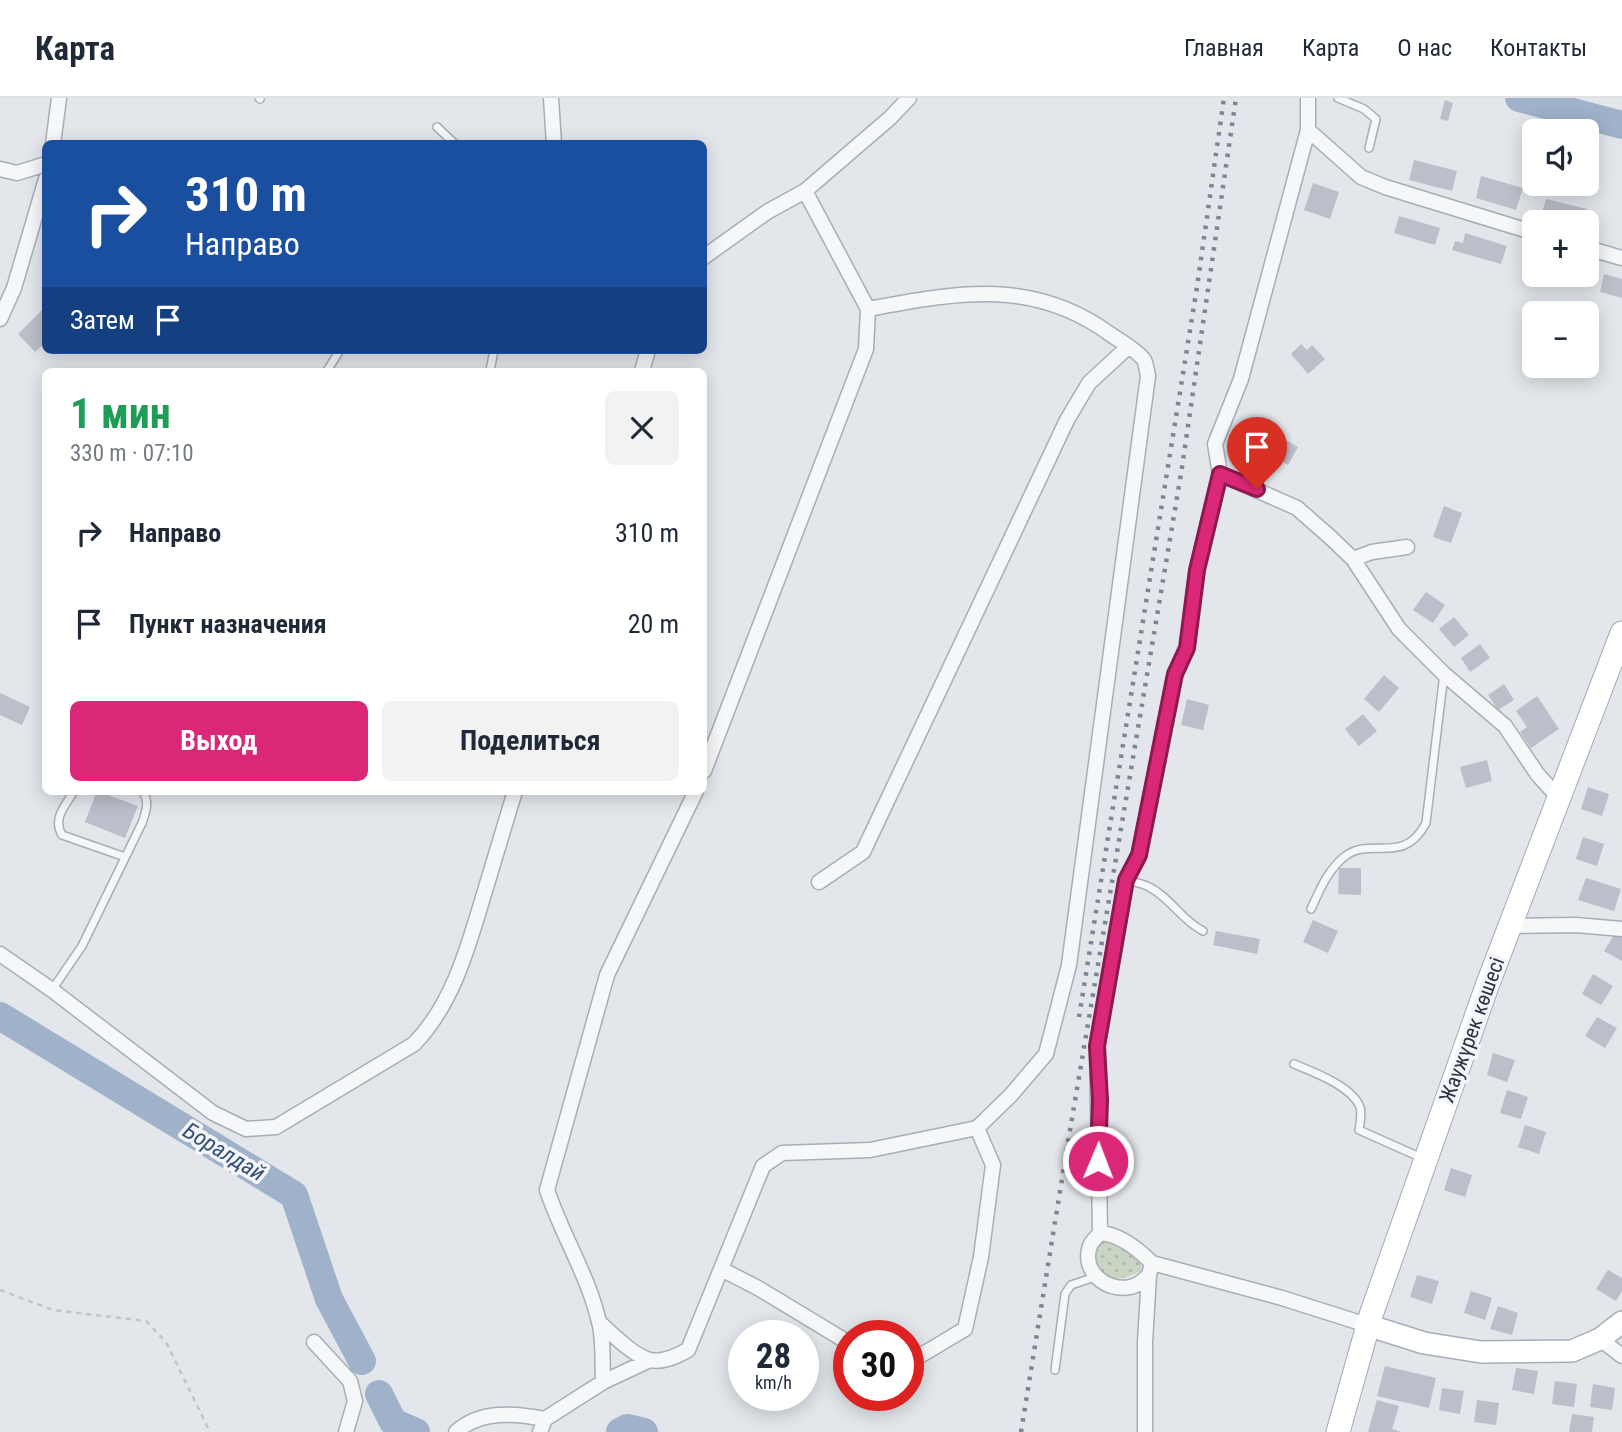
<!DOCTYPE html>
<html lang="ru">
<head>
<meta charset="utf-8">
<style>
	body { margin:0; font-family:"Roboto Condensed",sans-serif; background:#f2f2f3; color:#1f2937; height:100vh; display:flex; flex-direction:column; font-size:26px; white-space:nowrap }
	* { box-sizing:border-box; margin:0 }
	p { font-size:23px; color:#747a83 }
	.icon { flex:none; width:38px; height:38px; fill:none; stroke:currentColor; stroke-width:2; stroke-linecap:round; stroke-linejoin:round }
	.map { position:relative; flex:1; overflow:hidden }
	.side { position:absolute; left:42px; top:270px; width:665px; height:427px; display:flex; flex-direction:column; background:#fff; border-radius:10px; box-shadow:0 4px 18px #0003 }
	.side>* { flex:none }
	.hud { position:absolute; left:42px; top:42px; width:665px; height:214px; border-radius:10px; box-shadow:0 4px 18px #0003; background:#1a4fa0; color:#fff; overflow:hidden }
	.tools { position:absolute; left:1522px; top:21px; display:grid; gap:14px }
	.tools a { display:grid; place-items:center; width:77px; height:77px; border-radius:10px; background:#fff; box-shadow:0 4px 18px #0003; font-size:35px }
	.speed { position:absolute; left:728px; top:1222px; display:flex; gap:14px; font-size:35px; font-weight:700; text-align:center }
	.speed>* { display:grid; place-content:center; width:91px; height:91px; border-radius:50%; background:#fff; box-shadow:0 4px 18px #0003; line-height:1 }
	.speed small { font-size:18px; font-weight:400 }
	.speed .limit { border:10px solid #d22; background:#fff; color:#111 }
	.pin { position:absolute; display:grid; place-items:center; width:60px; height:60px; color:#fff; margin:-72px -30px; border-radius:50% 50% 50% 0; rotate:-45deg; box-shadow:0 0 7px #0007 }
	.pin .icon { rotate:45deg }
	.me { position:absolute; width:77px; margin:-38px; rotate:1deg; stroke-linejoin:round; filter:drop-shadow(0 0 5px #0008) }
	.turn { display:flex; align-items:center; gap:24px; height:147px; padding:0 28px; font-size:32px }
	.turn .icon { width:91px; height:91px; stroke-width:2.5 }
	.turn b { display:block; font-size:49px; line-height:60px }
	.then { display:flex; align-items:center; height:66px; padding:0 28px; background:#0003; gap:14px; font-size:26px }
	.round { display:grid; place-items:center; flex:none; width:74px; height:74px; border-radius:10px; background:#f2f2f3 }
	.headline { display:flex; align-items:center; justify-content:space-between; height:119px; padding:0 28px }
	h1 { font-size:42px; font-weight:700; line-height:52px; color:#1e9e55 }
	.button { display:flex; gap:14px; margin-top:auto; padding:14px 28px }
	.button a { flex:1; height:80px; border-radius:10px; background:#db2777; color:#fff; font-size:28px; font-weight:700; line-height:80px; text-align:center }
	.button a+a { background:#f2f2f3; color:#1f2937 }
	ul { padding:0; list-style:none }
	li { display:flex; align-items:center; gap:21px; height:91px; padding:0 28px }
	li div { flex:1 }
	li b { display:block; font-size:26px }
	li em { font-style:normal }
	header { display:flex; align-items:center; gap:42px; box-sizing:border-box; height:98px; padding:0 35px; background:#fff; border-bottom:2px solid #e0e1e3 }
	header strong { font-size:33px }
	nav { display:flex; gap:38px; margin-inline-start:auto; font-size:24px }
	.map>svg:first-child { display:block }
	.grass { fill:url(#grass-dots) }
	.lines { fill:none; stroke-linecap:round; stroke-linejoin:round }
	.river { stroke:#9fb2ca; stroke-width:28 }
	.building { fill:#bbbfc9 }
	.lane-casing { stroke:#a8adb6; stroke-width:10 }
	.street-casing { stroke:#a8adb6; stroke-width:17 }
	.secondary-casing { stroke:#a8adb6; stroke-width:24 }
	.primary-casing { stroke:#a3aab7; stroke-width:25 }
	.path { stroke:#c1c4ca; stroke-width:2.5; stroke-dasharray:5 5; stroke-linecap:butt }
	.lane { stroke:#f6f7f9; stroke-width:7 }
	.street { stroke:#f6f7f9; stroke-width:14 }
	.secondary { stroke:#fff; stroke-width:21 }
	.primary { stroke:#fff; stroke-width:23 }
	.rail { stroke:#7d8595; stroke-width:4.5; stroke-dasharray:3.5 7; stroke-linecap:butt }
	.route-casing { stroke:#8e194d; stroke-width:18 }
	.route { stroke:#db2777; stroke-width:12 }
	.labels { text-anchor:middle; dominant-baseline:central; stroke-width:7; stroke-linejoin:round; paint-order:stroke }
	.street-label { font-size:21px; fill:#2b3344; stroke:#f3f5f8 }
	.water-label { font-size:23px; font-style:italic; fill:#355077; stroke:#f3f5f8 }
</style>
</head>
<body>
<header>
<strong>Карта</strong>
<nav><a>Главная</a><a>Карта</a><a>О нас</a><a>Контакты</a></nav>
</header>
<div class="map">
<svg width="1622" height="1334" viewBox="0 0 1622 1334">
	<defs>
		<pattern id="grass-dots" width="8" height="8" patternUnits="userSpaceOnUse" patternTransform="scale(1.75)"><rect width="8" height="8" fill="#c8d5c5"/><path d="M2 2h.1M6 6h.1" fill="none" stroke="#acb7aa" stroke-width="1.8" stroke-linecap="round"/></pattern>
	</defs>
	<rect width="100%" height="100%" fill="#e3e6eb"/>
	<path class="grass" d="M1110,1141L1140,1161L1142,1172C1129,1180 1104,1188 1095,1170C1092,1165 1093,1157 1093,1152L1101,1143Z"/>
	<g class="lines">
		<path class="river" d="M1519,0L1622,27
			M0,918L294,1097L329,1201L362,1263
			M379,1296L393,1324L416,1334
			M620,1334L627,1330L644,1334"/>
	</g>
	<path class="building" d="M1445,2L1453,5L1448,23L1440,21Z
		M1414,62L1457,73L1452,93L1409,82Z
		M1481,78L1523,90L1516,112L1476,100Z
		M1313,85L1339,94L1330,121L1304,112Z
		M1546,101L1587,111L1583,124H1563L1541,118Z
		M1399,118L1440,130L1435,147L1394,135Z
		M1465,135L1507,148L1501,166L1452,152L1455,143L1463,145Z
		M1529,153L1535,155V177L1524,174Z
		M1604,176L1622,181V200L1600,194Z
		M1538,177H1575L1573,187Z
		M46,208V244L35,254L18,236Z
		M1301,246L1307,252L1312,247L1325,261L1308,276L1291,256Z
		M1282,340L1298,349L1288,367L1272,358Z
		M1444,408L1462,415L1451,445L1433,439Z
		M1426,494L1445,507L1433,525L1413,512Z
		M1454,519L1469,537L1454,549L1439,531Z
		M1480,546L1490,560L1470,574L1461,560Z
		M1384,577L1399,590L1379,614L1364,601Z
		M1504,586L1514,602L1498,612L1488,597Z
		M0,595L30,609L22,627L0,617Z
		M1537,598L1559,631L1531,650L1520,634L1527,629L1516,613Z
		M1187,601L1209,607L1203,632L1181,627Z
		M1363,616L1377,633L1359,648L1345,631Z
		M1487,662L1492,683L1466,690L1460,669Z
		M1588,689L1609,696L1602,718L1581,711Z
		M97,693L138,708L125,740L85,724Z
		M1583,739L1604,746L1597,768L1576,761Z
		M1339,770H1361V797L1338,796Z
		M1586,780L1621,791L1614,813L1578,802Z
		M1313,822L1338,833L1328,855L1303,844Z
		M1216,833L1260,841L1257,856L1213,847Z
		M1616,834L1622,837V863L1604,853Z
		M1593,876L1613,888L1601,907L1582,896Z
		M1597,919L1617,930L1605,950L1585,938Z
		M1493,955L1515,962L1507,984L1487,977Z
		M1507,992L1528,999L1521,1021L1500,1015Z
		M1525,1027L1546,1034L1539,1056L1518,1049Z
		M1451,1070L1472,1077L1465,1099L1444,1092Z
		M1608,1172L1622,1180V1193L1616,1203L1596,1191Z
		M1417,1177L1439,1183L1432,1206L1410,1199Z
		M1471,1193L1492,1200L1485,1222L1464,1215Z
		M1498,1208L1518,1215L1512,1237L1490,1231Z
		M1385,1268L1436,1280L1429,1310L1377,1298Z
		M1516,1270L1538,1273L1534,1296L1512,1292Z
		M1555,1283L1577,1286L1574,1309L1552,1306Z
		M1593,1286L1615,1290L1612,1312L1590,1309Z
		M1442,1290L1464,1293L1460,1316L1439,1312Z
		M1377,1302L1399,1308L1392,1331L1401,1334H1368Z
		M1477,1302L1499,1305L1496,1327L1474,1324Z
		M1572,1316L1594,1319L1592,1334H1569Z"/>
	<g class="lines">
		<defs>
			<path id="lane" d="M259,0L260,1
				M1338,0L1364,11L1376,21L1369,50
				M437,29L455,46
				M327,273L340,252
				M490,273L494,252
				M74,693C66,707 52,720 62,737L125,759
				M1126,782C1134,784 1142,785 1149,789C1171,800 1180,821 1203,833
				M1311,811C1320,792 1327,773 1344,759C1371,737 1403,769 1426,725L1444,576
				M52,892L82,848L142,725C146,714 150,703 142,693
				M1294,966C1313,974 1352,988 1360,1009C1362,1015 1360,1026 1359,1032L1422,1060
				M1055,1272L1065,1196L1071,1187L1095,1179"/>
			<path id="street" d="M551,0L554,46
				M1308,32L1361,79L1385,89L1535,135
				M53,46L59,0
				M0,71L17,75L46,66
				M1587,150L1622,160
				M704,159L767,114L805,93L890,20L909,0
				M0,221L14,190L46,81
				M642,273L648,252
				M1220,376L1297,410L1330,439L1353,461L1399,531L1444,576L1505,628L1538,677L1559,700
				M1353,461L1372,454L1407,449
				M704,673L866,251L868,211L805,93
				M819,784L863,754L1067,322L1089,285L1128,249
				M1510,828L1576,827L1622,831
				M0,856L52,892L213,1015L246,1031L276,1029L414,946C453,906 468,849 484,796C494,762 505,727 515,693
				M1100,1135C1119,1136 1139,1152 1152,1165L1149,1177C1144,1182 1137,1188 1130,1189C1106,1194 1081,1173 1090,1148C1091,1144 1097,1139 1100,1135L1097,949L1126,782L1139,757L1175,576L1187,550L1197,472L1220,376L1215,346L1241,281L1308,32V0
				M1152,1165L1282,1200L1367,1227
				M721,1171L758,1190L849,1245
				M600,1225C613,1237 634,1258 650,1262C663,1265 677,1258 688,1252L763,1068L782,1055L870,1052L977,1030L1011,997L1046,956L1069,867L1148,278C1147,273 1146,266 1144,262C1137,252 1120,243 1110,236C1032,179 956,195 868,211
				M1600,1241L1622,1258
				M314,1244L350,1283L355,1303L346,1334
				M908,1265L965,1231L981,1159L993,1067L977,1030
				M603,1284L650,1262
				M884,1304L888,1297
				M456,1334C480,1312 515,1315 545,1321
				M540,1334L545,1321L603,1284C602,1264 604,1242 599,1224C588,1177 562,1137 547,1092L607,877L696,693
				M1145,1334V1244L1149,1177"/>
			<path id="secondary" d="M1367,1227L1424,1245L1481,1254L1572,1253L1600,1241L1622,1224"/>
			<path id="primary" d="M1338,1334L1371,1217L1487,888L1622,535"/>
		</defs>
		<use href="#lane" class="lane-casing"/>
		<use href="#street" class="street-casing"/>
		<use href="#secondary" class="secondary-casing"/>
		<use href="#primary" class="primary-casing"/>
		<path class="path" d="M0,1192L53,1212L146,1223L166,1244L210,1334"/>
		<use href="#lane" class="lane"/>
		<use href="#street" class="street"/>
		<use href="#secondary" class="secondary"/>
		<use href="#primary" class="primary"/>
		<path class="rail" d="M1079,919L1197,189L1224,0
			M1021,1334L1067,1050L1181,376L1236,0"/>
	</g>
	<g class="lines">
		<defs>
			<path id="route" d="M1098,1063L1100,1002L1097,948L1126,782L1139,757L1175,576L1187,550L1197,472L1220,376L1257,391"/>
		</defs>
		<use href="#route" class="route-casing"/>
		<use href="#route" class="route"/>
	</g>
	<g class="labels">
		<g class="street-label">
			<text transform="translate(1472 932) rotate(-70)">Жаужүрек көшесі</text>
		</g>
		<g class="water-label">
			<text transform="translate(224 1054) rotate(31)">Боралдай</text>
		</g>
	</g>
</svg>
<div class="tools">
<a><svg class="icon" aria-label="sound" viewBox="0 0 24 24"><path d="M4 9h4l5-4v14l-5-4H4zM17 9q2 3 0 6"/></svg></a>
<a>+</a>
<a>−</a>
</div>
<div class="speed"><div>28<small>km/h</small></div><div class="limit">30</div></div>
<div class="pin" style="left:1257px;top:391px;background:#d93025"><svg class="icon" aria-label="arrive" viewBox="0 0 24 24"><path d="M6 21V4h12l-3 4 3 4H6"/></svg></div>
<svg class="me" style="left:1098px;top:1063px" viewBox="-20 -20 40 40"><circle r="17" fill="#db2777" stroke="#fff" stroke-width="3"/><path d="M0-11L8 9 0 5-8 9z" fill="#fff"/></svg>
<div class="hud">
<div class="turn"><svg class="icon" aria-label="right" viewBox="0 0 24 24"><path d="M7 20v-9h11M14 6l5 5-5 5"/></svg><div><b>310 m</b>Направо</div></div>
<div class="then">Затем<svg class="icon" aria-label="arrive" viewBox="0 0 24 24"><path d="M6 21V4h12l-3 4 3 4H6"/></svg></div>
</div>
<section class="side">
<div class="headline"><div><h1>1 мин</h1><p>330 m · 07:10</p></div><a class="round"><svg class="icon" aria-label="close" viewBox="0 0 24 24"><path d="M6 6l12 12M18 6L6 18"/></svg></a></div>
<ul>
<li><svg class="icon" aria-label="right" viewBox="0 0 24 24"><path d="M7 20v-9h11M14 6l5 5-5 5"/></svg><div><b>Направо</b></div><em>310 m</em></li>
<li><svg class="icon" aria-label="arrive" viewBox="0 0 24 24"><path d="M6 21V4h12l-3 4 3 4H6"/></svg><div><b>Пункт назначения</b></div><em>20 m</em></li>
</ul>
<div class="button"><a>Выход</a><a>Поделиться</a></div>
</section>
</div>
</body>
</html>
